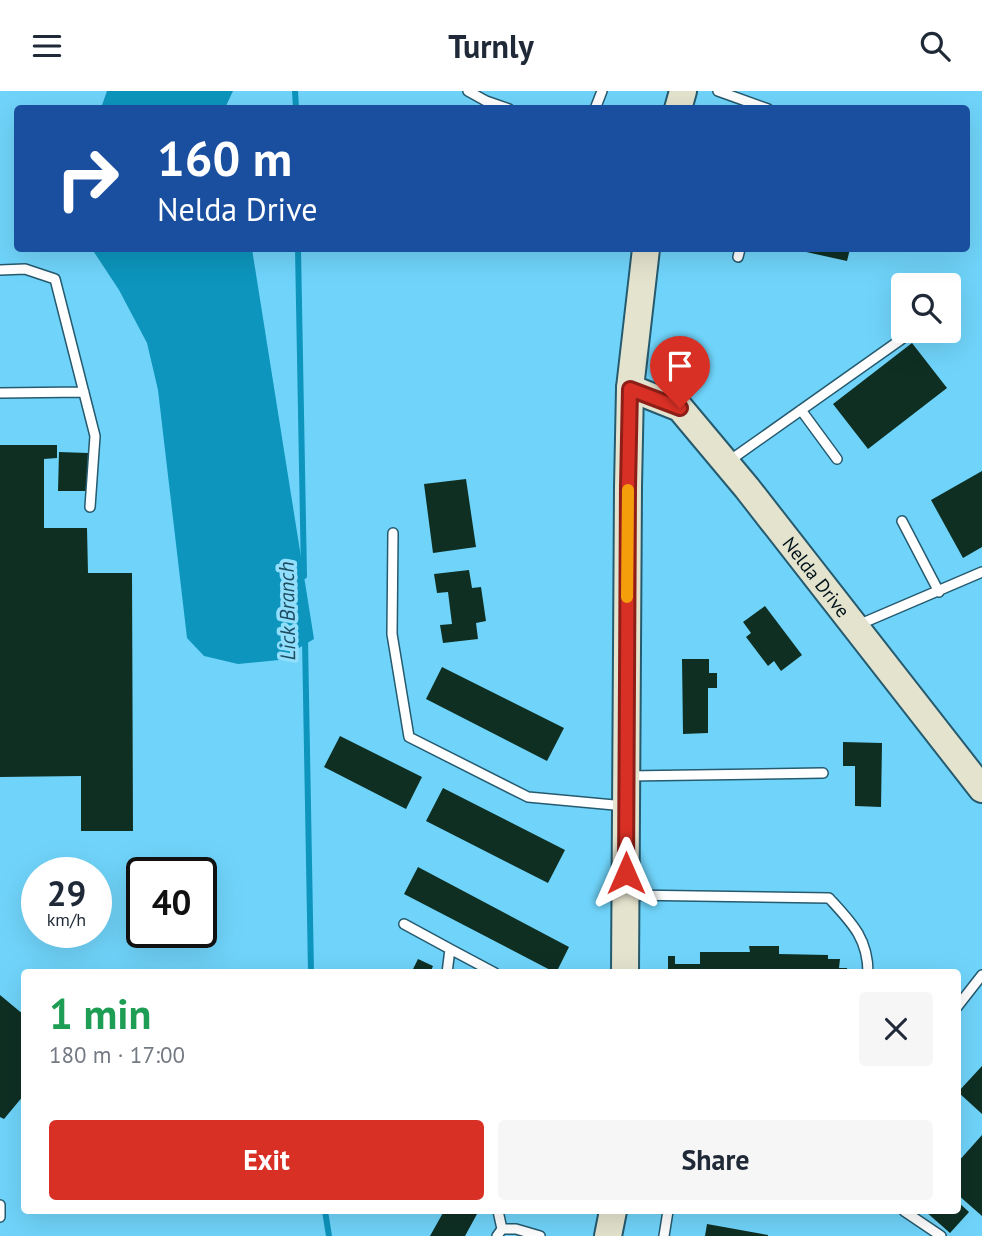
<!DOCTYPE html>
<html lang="en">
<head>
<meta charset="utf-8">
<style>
	body { margin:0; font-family:"PT Sans",sans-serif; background:#f6f6f7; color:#1f2937; height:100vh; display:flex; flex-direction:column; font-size:26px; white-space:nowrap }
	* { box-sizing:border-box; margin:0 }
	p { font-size:23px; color:#747a83 }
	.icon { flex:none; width:38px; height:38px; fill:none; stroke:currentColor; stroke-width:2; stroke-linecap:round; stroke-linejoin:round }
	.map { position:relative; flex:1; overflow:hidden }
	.panel { position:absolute; left:21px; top:878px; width:940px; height:245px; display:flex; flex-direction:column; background:#fff; border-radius:7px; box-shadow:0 7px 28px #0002 }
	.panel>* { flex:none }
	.top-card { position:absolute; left:14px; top:14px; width:956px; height:147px; border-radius:7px; box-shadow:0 7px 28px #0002; background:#1a4fa0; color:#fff; overflow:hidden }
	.controls { position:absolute; left:891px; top:182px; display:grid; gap:14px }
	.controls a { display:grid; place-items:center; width:70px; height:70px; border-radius:7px; background:#fff; box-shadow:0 7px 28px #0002; font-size:35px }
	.speed { position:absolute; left:21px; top:766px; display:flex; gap:14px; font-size:35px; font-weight:700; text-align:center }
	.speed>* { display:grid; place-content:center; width:91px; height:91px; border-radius:50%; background:#fff; box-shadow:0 7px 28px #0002; line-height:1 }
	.speed small { font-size:18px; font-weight:400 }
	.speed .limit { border:4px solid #111; border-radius:10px; background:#fff; color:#111 }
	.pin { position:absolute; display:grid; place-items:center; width:60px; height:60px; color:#fff; margin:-72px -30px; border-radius:50% 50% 50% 0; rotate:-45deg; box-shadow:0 0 7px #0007 }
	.pin .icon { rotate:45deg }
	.me { position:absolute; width:77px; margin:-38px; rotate:0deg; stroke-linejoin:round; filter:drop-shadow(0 0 5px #0008) }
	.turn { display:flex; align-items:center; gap:24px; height:147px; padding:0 28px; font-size:32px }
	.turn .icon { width:91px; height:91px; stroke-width:2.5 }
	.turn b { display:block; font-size:49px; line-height:60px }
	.round { display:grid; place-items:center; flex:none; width:74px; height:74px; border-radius:7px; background:#f6f6f7 }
	.overview { display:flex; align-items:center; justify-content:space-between; height:119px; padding:0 28px }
	h1 { font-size:42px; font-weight:800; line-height:52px; color:#1e9e55 }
	.button { display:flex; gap:14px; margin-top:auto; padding:14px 28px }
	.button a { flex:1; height:80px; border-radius:7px; background:#d93025; color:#fff; font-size:28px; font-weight:800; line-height:80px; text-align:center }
	.button a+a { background:#f6f6f7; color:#1f2937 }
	header { display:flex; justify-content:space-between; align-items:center; height:91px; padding:0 28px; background:#fff; font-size:32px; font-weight:800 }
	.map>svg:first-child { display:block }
	.water { fill:#0d95bd }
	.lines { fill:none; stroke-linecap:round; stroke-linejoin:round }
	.stream { stroke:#0d95bd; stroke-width:6 }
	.building { fill:#0f2f23 }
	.lane-casing { stroke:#255a6f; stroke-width:12 }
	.secondary-casing { stroke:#255a6f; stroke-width:30 }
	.lane { stroke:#fff; stroke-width:9 }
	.secondary { stroke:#e4e3ce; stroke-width:26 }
	.route-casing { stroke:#8d1f18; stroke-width:18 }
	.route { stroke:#d93025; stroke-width:12 }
	.slow { stroke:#f59e0b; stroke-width:12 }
	.labels { text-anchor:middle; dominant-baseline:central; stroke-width:7; stroke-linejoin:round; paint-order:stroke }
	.street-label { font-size:19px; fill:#01141c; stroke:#92defd }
	.water-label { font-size:21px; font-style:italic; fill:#1c4c5e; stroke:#92defd }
</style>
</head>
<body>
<header><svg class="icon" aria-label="menu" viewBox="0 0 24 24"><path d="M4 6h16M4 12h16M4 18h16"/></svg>Turnly<svg class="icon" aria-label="search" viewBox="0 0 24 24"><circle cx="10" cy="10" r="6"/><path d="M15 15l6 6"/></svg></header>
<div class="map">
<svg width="982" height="1145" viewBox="0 0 982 1145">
	<rect width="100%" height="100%" fill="#70d4fa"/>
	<path class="water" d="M107,0H233L225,17H101Z
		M92,158H252L314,548L279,569L238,573L204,565L187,547L158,299L147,252L119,199Z"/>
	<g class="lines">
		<path class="stream" d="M295,0L296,18
			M298,158L304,485
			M305,548L311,882
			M325,1120L329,1145"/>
	</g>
	<path class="building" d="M797,159V158H850L847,170Z
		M912,252L947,297L868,358L833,313Z
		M0,354H57V367L44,368V437H87L88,482H132L133,740H81V685L0,686Z
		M59,361L88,362L87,400H58Z
		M982,380V456L963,467L931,409Z
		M466,388L476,456L433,462L424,393Z
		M469,479L472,497L481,496L486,530L476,532L478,548L443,552L440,534L452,533L448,501L437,502L434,483Z
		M765,515L802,564L781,580L774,570L768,575L746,546L751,542L743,531Z
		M682,568H709V582H717V597H708V642L683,643Z
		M442,576L564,637L547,670L426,608Z
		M340,645L422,686L406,718L324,676Z
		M843,651L882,652L881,716L855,715V675H843Z
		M443,697L565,759L548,792L426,730Z
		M418,776L569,856L556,882L404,803Z
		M749,855H779V863L828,864V868H840L839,877H847V882H668V865H675V873H700V861H750Z
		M418,868L433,875L430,882H411Z
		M0,904L24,924V1004L4,1028L0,1026Z
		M982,975V1023L958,1001Z
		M982,1044V1125L957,1103V1072Z
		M957,1110L969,1121L950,1142L925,1120H957Z
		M444,1120H472L477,1123L465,1145H430Z
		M707,1133L768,1144V1145H705Z"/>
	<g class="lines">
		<defs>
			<path id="lane" d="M468,0L486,10L509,18
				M718,0L768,18
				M595,18L602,0
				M738,166L740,158
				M0,179L25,178L55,188L95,345L90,416
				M0,302L84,301
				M801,319L837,368
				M729,370L913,240
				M902,430L939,501
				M393,442L392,543L409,646L528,706L625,715
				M858,534L982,481
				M628,685L823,682
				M628,804L829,807C851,831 868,847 868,882
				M404,833L450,858
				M447,882L450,858L495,882
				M957,916L982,884
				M0,1114V1126
				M498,1120L502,1138
				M904,1120L941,1145
				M497,1145L502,1138H516L540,1145
				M664,1145L668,1120"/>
			<g id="secondary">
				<path d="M678,18L683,0"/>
				<path id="s1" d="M630,297L680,317L747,397L982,698"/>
				<path d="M625,882L628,396L630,297L646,158"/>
				<path d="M608,1145L613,1120"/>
			</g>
		</defs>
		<use href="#lane" class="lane-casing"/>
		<use href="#secondary" class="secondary-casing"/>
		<use href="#lane" class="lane"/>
		<use href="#secondary" class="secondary"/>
	</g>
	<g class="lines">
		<defs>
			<path id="route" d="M626,782L628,396L630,298L680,317"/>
		</defs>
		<use href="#route" class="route-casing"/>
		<use href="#route" class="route"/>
		<path class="slow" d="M627,506L628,399"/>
	</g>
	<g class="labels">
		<g class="street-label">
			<text stroke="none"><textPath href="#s1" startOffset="271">Nelda Drive</textPath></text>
		</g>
		<g class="water-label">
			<text transform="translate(287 520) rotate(-91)">Lick Branch</text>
		</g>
	</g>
</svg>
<div class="controls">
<a><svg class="icon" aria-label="search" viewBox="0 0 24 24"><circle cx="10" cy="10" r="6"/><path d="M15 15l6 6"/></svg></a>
</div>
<div class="speed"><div>29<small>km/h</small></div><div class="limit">40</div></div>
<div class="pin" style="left:680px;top:317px;background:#d93025"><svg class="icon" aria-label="arrive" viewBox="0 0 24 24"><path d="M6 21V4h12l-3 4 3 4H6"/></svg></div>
<svg class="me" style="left:626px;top:782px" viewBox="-20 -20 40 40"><path d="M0-17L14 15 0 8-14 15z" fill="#d93025" stroke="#fff" stroke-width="4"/></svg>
<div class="top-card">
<div class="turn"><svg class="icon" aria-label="right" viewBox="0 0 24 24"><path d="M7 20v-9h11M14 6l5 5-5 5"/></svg><div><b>160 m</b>Nelda Drive</div></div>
</div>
<section class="panel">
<div class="overview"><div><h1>1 min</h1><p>180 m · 17:00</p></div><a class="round"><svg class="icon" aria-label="close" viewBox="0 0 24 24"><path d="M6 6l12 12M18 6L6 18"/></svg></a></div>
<div class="button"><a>Exit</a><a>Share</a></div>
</section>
</div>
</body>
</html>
